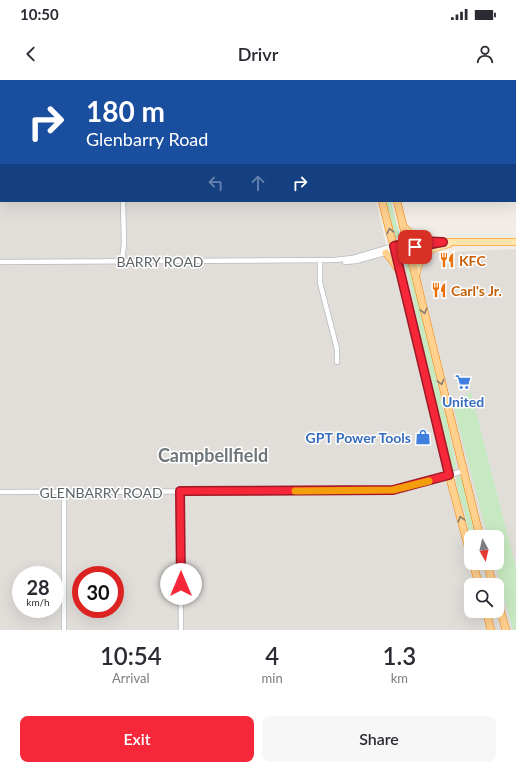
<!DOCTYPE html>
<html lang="en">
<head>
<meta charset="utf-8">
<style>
	body { margin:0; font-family:Lato,sans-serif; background:#f7f7f7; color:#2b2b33; height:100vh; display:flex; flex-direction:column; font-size:15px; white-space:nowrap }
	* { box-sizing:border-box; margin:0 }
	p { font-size:13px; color:#7c7c81 }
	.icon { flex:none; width:22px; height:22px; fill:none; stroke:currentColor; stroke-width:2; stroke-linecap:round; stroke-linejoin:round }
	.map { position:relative; height:550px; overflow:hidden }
	.side { display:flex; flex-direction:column; background:#fff; flex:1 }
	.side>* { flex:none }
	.hud { position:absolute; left:0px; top:0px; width:516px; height:122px; box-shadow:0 4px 16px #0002; background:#1a4fa0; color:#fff; overflow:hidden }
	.needle { width:26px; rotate:172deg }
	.buttons { position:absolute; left:464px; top:450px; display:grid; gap:8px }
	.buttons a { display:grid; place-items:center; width:40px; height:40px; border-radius:8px; background:#fff; box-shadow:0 4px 16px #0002; font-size:20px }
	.speed { position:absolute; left:12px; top:486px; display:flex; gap:8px; font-size:20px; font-weight:700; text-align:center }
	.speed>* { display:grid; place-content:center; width:52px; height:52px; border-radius:50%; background:#fff; box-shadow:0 4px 16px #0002; line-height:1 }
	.speed small { font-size:10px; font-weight:400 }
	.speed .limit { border:6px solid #d22; background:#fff; color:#111 }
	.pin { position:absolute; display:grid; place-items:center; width:34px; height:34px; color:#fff; margin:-17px; border-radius:8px; box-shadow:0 2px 6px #0006 }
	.me { position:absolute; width:44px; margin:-22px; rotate:0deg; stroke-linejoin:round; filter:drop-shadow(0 0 3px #0008) }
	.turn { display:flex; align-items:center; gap:14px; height:84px; padding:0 20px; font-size:18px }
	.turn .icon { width:52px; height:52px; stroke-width:2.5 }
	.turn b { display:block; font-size:28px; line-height:34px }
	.lanes { display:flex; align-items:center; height:38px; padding:0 20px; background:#0003; justify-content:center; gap:20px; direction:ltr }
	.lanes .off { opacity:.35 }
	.eta { display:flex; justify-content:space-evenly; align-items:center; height:68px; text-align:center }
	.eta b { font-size:24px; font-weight:600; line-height:28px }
	.cta { display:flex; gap:8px; margin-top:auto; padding:8px 20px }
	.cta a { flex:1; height:46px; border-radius:8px; background:#f52739; color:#fff; font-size:16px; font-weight:600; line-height:46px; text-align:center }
	.cta a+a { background:#f7f7f7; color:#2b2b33 }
	.status { display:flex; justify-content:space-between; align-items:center; height:28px; padding:0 20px; background:#fff; direction:ltr }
	.status svg { height:11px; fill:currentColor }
	header { display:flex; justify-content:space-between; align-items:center; height:52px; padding:0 20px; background:#fff; font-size:18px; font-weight:600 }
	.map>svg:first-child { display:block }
	.industrial { fill:#e1deda; fill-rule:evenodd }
	.green { fill:#c7e9c1 }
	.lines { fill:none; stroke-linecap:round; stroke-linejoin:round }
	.minor-casing { stroke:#b6babd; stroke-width:6 }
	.major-casing { stroke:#fbb154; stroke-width:8 }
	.highway-casing { stroke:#f68000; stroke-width:8 }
	.minor { stroke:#fff; stroke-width:4.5 }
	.major { stroke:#ffe4ac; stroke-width:6 }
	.highway { stroke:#ffd08e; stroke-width:7 }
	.oneway { stroke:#867e71 }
	.route-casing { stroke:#9f1925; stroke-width:10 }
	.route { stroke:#f52739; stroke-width:7 }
	.slow { stroke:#f59e0b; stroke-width:7 }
	.labels { text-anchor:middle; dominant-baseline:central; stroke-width:3; stroke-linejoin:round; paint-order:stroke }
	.food-label { font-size:14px; font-weight:bold; fill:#c56008; stroke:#fff; text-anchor:start }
	.street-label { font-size:14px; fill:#5d6367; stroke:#fff }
	.shop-label { font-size:14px; font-weight:bold; fill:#366cbe; stroke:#fff }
	.district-label { font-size:18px; font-weight:bold; fill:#6e7579; stroke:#fff }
</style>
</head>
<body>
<div class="status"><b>10:50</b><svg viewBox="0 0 49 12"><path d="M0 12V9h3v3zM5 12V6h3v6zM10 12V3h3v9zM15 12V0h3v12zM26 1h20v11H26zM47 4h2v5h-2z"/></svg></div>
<header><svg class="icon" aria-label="back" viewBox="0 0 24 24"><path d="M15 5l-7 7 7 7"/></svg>Drivr<svg class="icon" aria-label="person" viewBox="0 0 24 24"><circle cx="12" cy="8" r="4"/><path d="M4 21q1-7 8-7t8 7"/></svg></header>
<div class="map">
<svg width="516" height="550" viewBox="0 0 516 550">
	<rect width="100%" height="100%" fill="#f1ece6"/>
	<path class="industrial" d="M0,0L348,1H1V121H376L391,187L428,173L516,169V550H0ZM471,457H497V483H471ZM21,495H55V529H21ZM81,495H115V529H81ZM471,505H497V531H471Z"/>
	<path class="green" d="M386,121H391L400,157L396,158L395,156Z
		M403,175H406L408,179L445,335H446L456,386L454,391H452L450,388L423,270L412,211Z
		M471,312L516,488V550H513L495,483H497V457H488L453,325Z
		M457,396H460L462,399L473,443H472L476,457H471V464L463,424H461L456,403Z"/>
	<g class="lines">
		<defs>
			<path id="minor" d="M122,0V1
				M515,21H516
				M515,84H516
				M320,180V203L337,269V282
				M122,181L124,163L123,121
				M0,182L334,180L353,178L394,166
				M345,182L356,181L396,170
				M180,411L181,550
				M0,412L393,411L463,391
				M64,412V550"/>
			<path id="major" d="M403,146L413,156L422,161
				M394,166L418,161L443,162H516
				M396,170L438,164
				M416,196C421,171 426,170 449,164"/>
			<path id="highway" d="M353,0V1
				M368,0V1
				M382,121L390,153L397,176L449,395L471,477
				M397,121L480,457
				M386,173L392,180L398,189
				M473,483L479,505
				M487,483L493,505
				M497,519L506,550
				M486,531L491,550"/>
		</defs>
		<use href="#minor" class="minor-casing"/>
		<use href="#major" class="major-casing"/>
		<use href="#highway" class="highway-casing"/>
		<use href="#minor" class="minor"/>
		<use href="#major" class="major"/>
		<use href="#highway" class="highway"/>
	</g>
	<defs><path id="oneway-chevron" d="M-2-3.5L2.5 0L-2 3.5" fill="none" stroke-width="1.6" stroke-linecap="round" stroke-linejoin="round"/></defs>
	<g class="oneway">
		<use href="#oneway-chevron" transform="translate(390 151) rotate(-104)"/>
		<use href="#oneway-chevron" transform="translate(424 231) rotate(76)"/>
		<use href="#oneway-chevron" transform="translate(441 302) rotate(76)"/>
		<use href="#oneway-chevron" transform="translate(461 439) rotate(-105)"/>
	</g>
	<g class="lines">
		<defs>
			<path id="route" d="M181,504L180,411L393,410L449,395L394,166L418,161L443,162L415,167"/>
		</defs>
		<use href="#route" class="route-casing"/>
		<use href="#route" class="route"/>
		<path class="slow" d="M295,411L393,410L429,401"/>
	</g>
	<defs>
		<symbol id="restaurant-bare" viewBox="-9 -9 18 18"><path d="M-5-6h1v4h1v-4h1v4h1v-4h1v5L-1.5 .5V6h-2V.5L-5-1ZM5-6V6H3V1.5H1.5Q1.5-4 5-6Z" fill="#e8710a" stroke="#fff" stroke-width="2.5" paint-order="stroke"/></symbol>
		<symbol id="supermarket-bare" viewBox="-9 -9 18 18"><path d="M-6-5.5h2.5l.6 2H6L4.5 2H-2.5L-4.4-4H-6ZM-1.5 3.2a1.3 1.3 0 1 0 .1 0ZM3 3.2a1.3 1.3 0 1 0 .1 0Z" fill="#3f7fe0" stroke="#fff" stroke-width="2.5" paint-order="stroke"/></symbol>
		<symbol id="shop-bare" viewBox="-9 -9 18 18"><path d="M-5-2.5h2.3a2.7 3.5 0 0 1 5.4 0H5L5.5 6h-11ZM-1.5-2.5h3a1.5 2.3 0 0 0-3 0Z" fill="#3f7fe0" stroke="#fff" stroke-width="2.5" paint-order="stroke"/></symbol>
	</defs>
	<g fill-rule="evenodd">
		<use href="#restaurant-bare" x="436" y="169" width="22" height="22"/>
		<use href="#restaurant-bare" x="428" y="199" width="22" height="22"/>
		<use href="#supermarket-bare" x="452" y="291" width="22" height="22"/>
		<use href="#shop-bare" x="412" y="346" width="22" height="22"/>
	</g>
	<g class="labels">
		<g class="food-label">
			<text x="459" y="180">KFC</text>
			<text x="451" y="210">Carl's Jr.</text>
		</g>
		<g class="street-label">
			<text x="160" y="181">BARRY ROAD</text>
			<text x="101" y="412">GLENBARRY ROAD</text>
		</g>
		<g class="shop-label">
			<text x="463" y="321">United</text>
			<text x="411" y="357" text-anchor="end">GPT Power Tools</text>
		</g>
		<g class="district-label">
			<text x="213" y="375">Campbellfield</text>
		</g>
	</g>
</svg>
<div class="buttons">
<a><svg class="needle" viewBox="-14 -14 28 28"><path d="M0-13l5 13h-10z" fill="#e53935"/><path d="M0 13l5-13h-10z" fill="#7c7c81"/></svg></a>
<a><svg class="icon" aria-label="search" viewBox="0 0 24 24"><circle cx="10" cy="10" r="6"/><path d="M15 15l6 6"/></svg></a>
</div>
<div class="speed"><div>28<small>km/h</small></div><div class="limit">30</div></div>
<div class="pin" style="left:415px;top:167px;background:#d93025"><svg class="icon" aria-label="arrive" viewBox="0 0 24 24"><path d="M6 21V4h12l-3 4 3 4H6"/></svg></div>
<svg class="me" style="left:181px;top:504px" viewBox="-20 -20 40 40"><circle r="19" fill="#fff"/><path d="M0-13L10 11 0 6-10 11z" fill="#f52739"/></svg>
<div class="hud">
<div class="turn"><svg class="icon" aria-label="right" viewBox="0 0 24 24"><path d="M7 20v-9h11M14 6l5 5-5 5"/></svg><div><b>180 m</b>Glenbarry Road</div></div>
<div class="lanes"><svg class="icon off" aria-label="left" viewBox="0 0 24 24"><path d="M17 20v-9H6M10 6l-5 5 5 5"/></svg><svg class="icon off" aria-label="ahead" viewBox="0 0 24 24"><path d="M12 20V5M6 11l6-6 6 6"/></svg><svg class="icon" aria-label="right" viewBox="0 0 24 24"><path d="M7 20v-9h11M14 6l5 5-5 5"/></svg></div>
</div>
</div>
<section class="side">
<div class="eta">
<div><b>10:54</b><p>Arrival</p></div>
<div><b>4</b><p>min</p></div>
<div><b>1.3</b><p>km</p></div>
</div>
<div class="cta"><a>Exit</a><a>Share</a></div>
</section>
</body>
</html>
